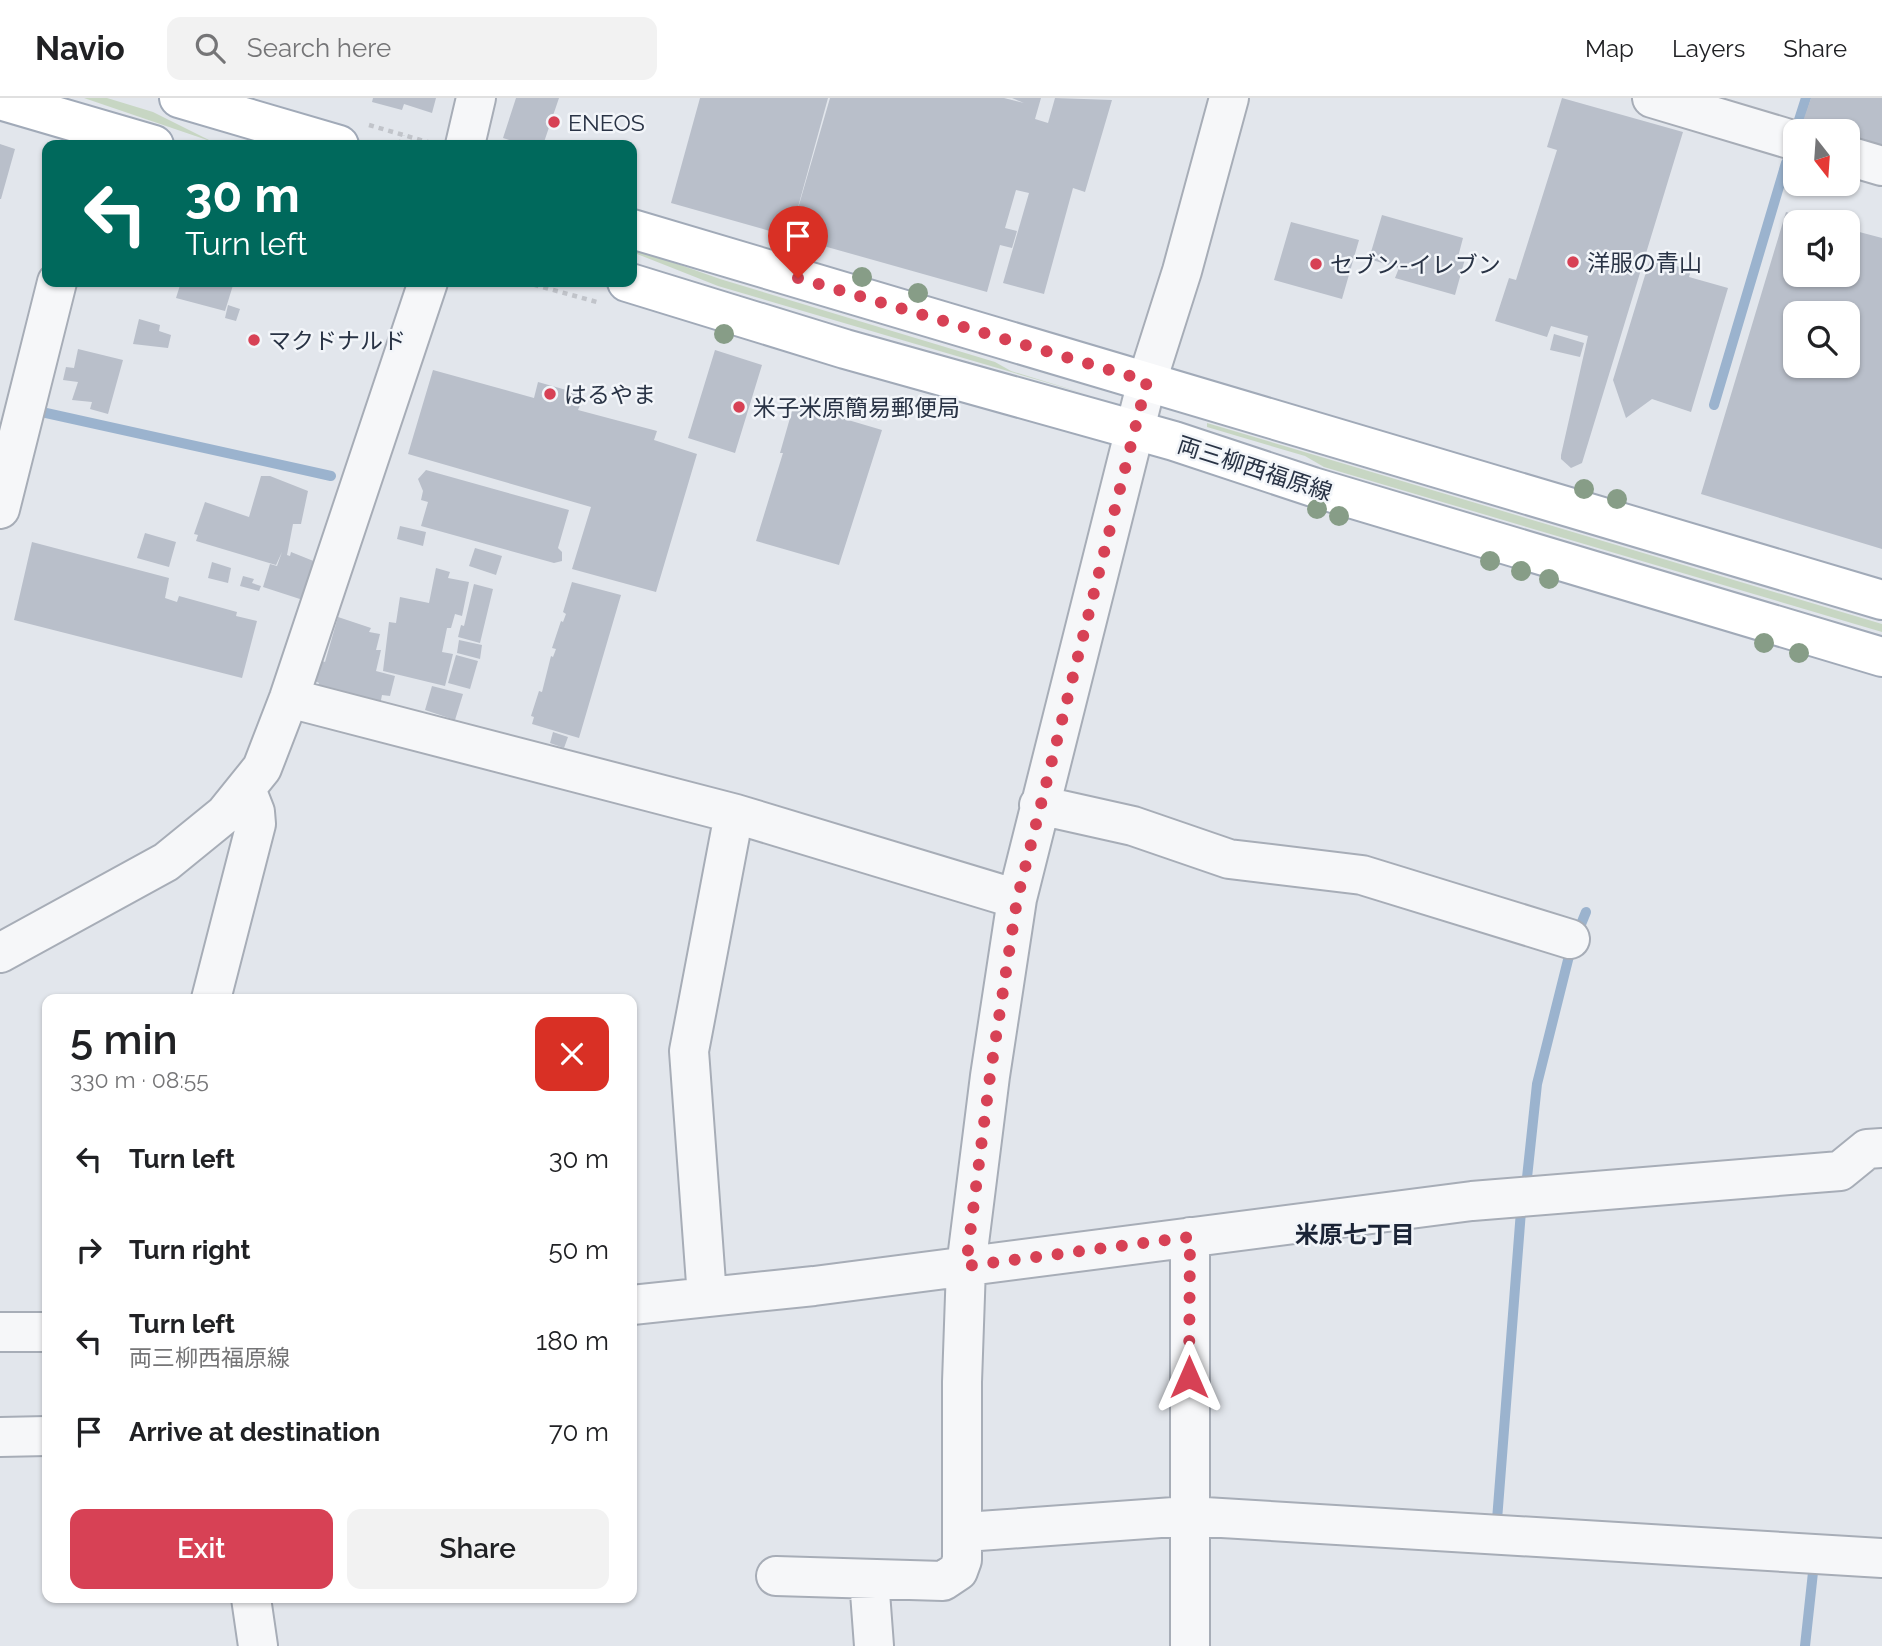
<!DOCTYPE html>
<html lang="en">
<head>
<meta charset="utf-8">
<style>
	body { margin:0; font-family:Raleway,"Noto Sans JP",sans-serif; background:#f2f2f2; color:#202124; height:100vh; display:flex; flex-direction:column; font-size:26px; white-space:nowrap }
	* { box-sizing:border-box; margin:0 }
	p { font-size:23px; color:#757577 }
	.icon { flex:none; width:38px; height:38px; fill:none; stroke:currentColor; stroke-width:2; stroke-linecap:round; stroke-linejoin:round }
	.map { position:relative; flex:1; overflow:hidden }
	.side { position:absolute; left:42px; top:896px; width:595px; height:609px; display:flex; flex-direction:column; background:#fff; border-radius:14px; box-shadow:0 2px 5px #0004 }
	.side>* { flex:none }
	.banner { position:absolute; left:42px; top:42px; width:595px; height:147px; border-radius:14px; box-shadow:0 2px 5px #0004; background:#00695c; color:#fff; overflow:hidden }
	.needle { width:46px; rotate:163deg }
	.controls { position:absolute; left:1783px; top:21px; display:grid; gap:14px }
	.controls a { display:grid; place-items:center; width:77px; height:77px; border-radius:14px; background:#fff; box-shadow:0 2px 5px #0004; font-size:35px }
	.pin { position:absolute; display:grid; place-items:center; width:60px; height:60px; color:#fff; margin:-72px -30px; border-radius:50% 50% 50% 0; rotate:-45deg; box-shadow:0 0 7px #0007 }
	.pin .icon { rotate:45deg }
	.me { position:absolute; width:77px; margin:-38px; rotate:0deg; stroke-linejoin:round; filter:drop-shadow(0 0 5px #0008) }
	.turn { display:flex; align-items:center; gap:24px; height:147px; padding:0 28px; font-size:32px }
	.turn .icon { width:91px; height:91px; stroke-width:2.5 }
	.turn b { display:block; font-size:49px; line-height:60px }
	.round { display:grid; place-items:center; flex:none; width:74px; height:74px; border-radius:14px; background:#f2f2f2 }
	.overview { display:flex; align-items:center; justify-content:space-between; height:119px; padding:0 28px }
	h1 { font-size:42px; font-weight:600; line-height:52px }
	.cta { display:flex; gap:14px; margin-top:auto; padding:14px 28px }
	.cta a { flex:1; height:80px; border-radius:14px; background:#d74155; color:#fff; font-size:28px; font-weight:600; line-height:80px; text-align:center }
	.cta a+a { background:#f2f2f2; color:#202124 }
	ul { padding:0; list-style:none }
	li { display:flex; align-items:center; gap:21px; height:91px; padding:0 28px }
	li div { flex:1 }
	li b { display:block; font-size:26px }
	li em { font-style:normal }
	header { display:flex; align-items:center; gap:42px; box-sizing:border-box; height:98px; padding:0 35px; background:#fff; border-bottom:2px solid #e0e0e0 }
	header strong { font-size:33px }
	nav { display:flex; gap:38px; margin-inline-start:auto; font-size:24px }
	.search { width:490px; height:63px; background:#f2f2f2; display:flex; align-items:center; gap:18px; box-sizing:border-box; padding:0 24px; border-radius:14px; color:#757577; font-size:26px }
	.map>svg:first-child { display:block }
	.green { fill:#c7d6c3 }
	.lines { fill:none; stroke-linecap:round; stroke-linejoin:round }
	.stream { stroke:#9bb3ce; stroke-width:10 }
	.building { fill:#b9bfca; fill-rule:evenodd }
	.minor-casing { stroke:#a7adb7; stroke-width:42 }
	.major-casing { stroke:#a1aab8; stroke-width:42 }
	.path { stroke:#c1c4ca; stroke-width:4.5; stroke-dasharray:5 5; stroke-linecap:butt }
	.minor { stroke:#f6f7f9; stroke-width:38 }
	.major { stroke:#fff; stroke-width:38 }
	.tree { fill:#879d87 }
	.route { stroke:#d74155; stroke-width:12; stroke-dasharray:0 21.6 }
	.poi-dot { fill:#d74155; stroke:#f2f5f9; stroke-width:2.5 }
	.labels { text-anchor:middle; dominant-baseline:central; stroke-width:5; stroke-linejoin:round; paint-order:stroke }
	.poi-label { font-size:23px; fill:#293345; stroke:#f2f5f9; text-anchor:start }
	.street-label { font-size:23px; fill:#293345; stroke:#f2f5f9 }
	.neighbourhood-label { font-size:24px; font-weight:bold; fill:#1b2436; stroke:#f2f5f9 }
</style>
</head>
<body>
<header>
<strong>Navio</strong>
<div class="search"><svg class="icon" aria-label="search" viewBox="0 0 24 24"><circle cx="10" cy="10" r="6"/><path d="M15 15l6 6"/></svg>Search here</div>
<nav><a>Map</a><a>Layers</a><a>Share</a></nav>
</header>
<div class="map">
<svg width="1882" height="1548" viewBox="0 0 1882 1548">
	<rect width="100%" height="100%" fill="#e2e6ec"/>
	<path class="green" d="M84,0H107L153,14L213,44Z
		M632,150L720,181L995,264L1011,273L1086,296L718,188L632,154Z
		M1207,325L1882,526V534L1324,369L1305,358L1207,329Z"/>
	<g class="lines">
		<path class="stream" d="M1798,25L1806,0
			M1714,307L1786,65
			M37,313L331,378
			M1577,836L1586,814
			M1526,1089L1537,986L1571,850
			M1505,1423L1497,1422L1521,1113
			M1805,1548L1814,1465"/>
	</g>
	<path class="building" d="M373,0H436L432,15L404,6L402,12L372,4Z
		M516,0H559L543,47H524L503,40Z
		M700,0H828L792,131L830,0H1004L1024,5L1012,0H1041L1035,21L1048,25L1055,0L1112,2L1085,94L1073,90L1044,196L1003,185L1029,95L1016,92L1005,130L1017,133L1012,150L1000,147L987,194L671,105Z
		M1562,0L1683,34L1582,365L1571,370L1561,361V357L1588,238L1551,228L1547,239L1495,223L1509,180L1516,182L1557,52L1547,49Z
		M1811,0H1882V50L1848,40V33H1825L1802,26Z
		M0,46L15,51L1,101H0Z
		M1786,114L1821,123L1796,124V177H1848V131L1882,140V451L1701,396ZM1796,215H1848V268H1796Z
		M1382,117L1463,140L1458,159L1465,161L1455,197L1395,180L1399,170L1369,161Z
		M1291,124L1359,142L1342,201L1274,182Z
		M1650,161L1691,172L1689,179L1728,190L1691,314L1652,301L1626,320L1613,282Z
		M181,184H234L225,213L176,200Z
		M228,207L240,211L236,223L225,220Z
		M139,221L160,227L159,233L171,237L168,250L133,246Z
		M1554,236L1584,245L1580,259L1550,252Z
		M78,251L123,262L108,316L90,311L92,304L72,302L78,284L63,282L66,269L74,270Z
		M715,252L762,267L735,355L688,340Z
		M433,272L534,300L538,284L584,297L578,312L657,333L654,342L697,356L656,494L572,471L591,409L408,356Z
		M794,306L882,332L839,467L756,443L783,355H780Z
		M426,372L569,412L558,450L562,454V463L554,465L421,428L428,404L421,402L423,393L418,381Z
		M261,378H270L308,393L301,426H293L287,457L290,458L291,454L316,464L303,502L263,489L270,466L277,468L282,454L276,467L196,443L198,437L194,436L205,404L249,419Z
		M400,428L426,434L423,448L397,441Z
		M145,435L176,444L169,469L137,460Z
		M32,444L169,480L165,500L177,504L179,498L237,514L236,518L257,523L242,580L14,522Z
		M475,450L502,458L496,477L469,468Z
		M212,464L231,470L228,485L208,480Z
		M436,470L450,474L448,480L469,484L462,518L455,516L451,530H447L442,554L453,556L445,588L383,573L389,524L396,525L400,499L429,505Z
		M243,478L254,481L252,485L261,488L259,493L240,488Z
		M572,484L621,497L579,640L532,626L534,619L531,618L539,593L542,594L551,558L553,559L556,551L552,550L561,523L563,524L566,516L563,514Z
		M474,486L493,491L480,545L458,539L461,527L464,528Z
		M338,519L371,530L369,534L380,536L376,552H381L376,573L395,578L390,598L382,597L380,607L317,590L319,585L315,583L322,563L325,564Z
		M459,542L482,547L480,561L457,555Z
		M456,557L478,563L470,591L448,585Z
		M432,588L463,596L455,622L425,612Z
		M553,634L568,639L564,650L550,645Z"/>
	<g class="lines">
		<defs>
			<path id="minor" d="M1652,0L1796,43
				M465,47L476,0
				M1848,58L1882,68
				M0,411L57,184
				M289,600L736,716L1017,801
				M1039,707L1133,728L1229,761L1362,777L1570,841
				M0,855L166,764L225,716L262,670L289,600L428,184
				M211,901L256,726L255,714L246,691
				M707,1199L689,953L734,716
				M632,1207L814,1188L1472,1103L1840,1073L1867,1051L1882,1050
				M0,1234H47
				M0,1339L47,1338
				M965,1434L1188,1418L1882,1460
				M776,1478L943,1483L958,1473L962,1462V1284L966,1169L990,978L1017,801L1147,283L1182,173L1229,0
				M869,1481L874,1548
				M251,1500L258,1548
				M1190,1548V1139"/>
			<path id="major" d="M179,0L339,47
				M0,2L154,47
				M632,131L1882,502
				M627,184L845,251L1174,343L1313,389L1882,559"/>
		</defs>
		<use href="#minor" class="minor-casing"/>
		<use href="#major" class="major-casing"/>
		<path class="path" d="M369,27L431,45
			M400,47L403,37
			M524,184L597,204"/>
		<use href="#minor" class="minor"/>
		<use href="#major" class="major"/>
	</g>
	<g class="tree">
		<circle cx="862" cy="179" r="10"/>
		<circle cx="918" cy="195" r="10"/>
		<circle cx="724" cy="236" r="10"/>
		<circle cx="1584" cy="391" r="10"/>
		<circle cx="1617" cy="401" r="10"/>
		<circle cx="1317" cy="411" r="10"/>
		<circle cx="1339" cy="418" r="10"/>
		<circle cx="1490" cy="463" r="10"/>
		<circle cx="1521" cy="473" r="10"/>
		<circle cx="1549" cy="481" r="10"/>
		<circle cx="1764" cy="545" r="10"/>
		<circle cx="1799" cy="555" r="10"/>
	</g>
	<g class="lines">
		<path class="route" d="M798,180L1147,283L1017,802L990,978L966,1168L1190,1139L1189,1279"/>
	</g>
	<g class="poi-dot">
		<circle cx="554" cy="24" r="7"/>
		<circle cx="1573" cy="164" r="7"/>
		<circle cx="1316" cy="166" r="7"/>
		<circle cx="254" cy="242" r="7"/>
		<circle cx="550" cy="296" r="7"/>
		<circle cx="739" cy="309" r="7"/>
	</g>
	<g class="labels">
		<g class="poi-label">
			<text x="568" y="24">ENEOS</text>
			<text x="1587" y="164">洋服の青山</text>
			<text x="1330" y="166">セブン-イレブン</text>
			<text x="268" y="242">マクドナルド</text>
			<text x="564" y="296">はるやま</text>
			<text x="753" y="309">米子米原簡易郵便局</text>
		</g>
		<g class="street-label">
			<text transform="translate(1255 370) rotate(18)">両三柳西福原線</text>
		</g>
		<g class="neighbourhood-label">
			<text x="1355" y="1136">米原七丁目</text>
		</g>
	</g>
</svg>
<div class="controls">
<a><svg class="needle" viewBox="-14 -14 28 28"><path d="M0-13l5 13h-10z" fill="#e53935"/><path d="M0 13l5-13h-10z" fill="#757577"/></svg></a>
<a><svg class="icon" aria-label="sound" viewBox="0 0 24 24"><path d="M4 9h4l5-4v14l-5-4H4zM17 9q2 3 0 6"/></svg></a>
<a><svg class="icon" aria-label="search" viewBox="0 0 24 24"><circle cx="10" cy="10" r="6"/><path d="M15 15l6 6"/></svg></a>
</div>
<div class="pin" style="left:798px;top:180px;background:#d93025"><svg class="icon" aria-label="arrive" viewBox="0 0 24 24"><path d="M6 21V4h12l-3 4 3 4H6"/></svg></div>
<svg class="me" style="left:1189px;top:1279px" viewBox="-20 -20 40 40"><path d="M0-17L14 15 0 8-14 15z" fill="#d74155" stroke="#fff" stroke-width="4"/></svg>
<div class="banner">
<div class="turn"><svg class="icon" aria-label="left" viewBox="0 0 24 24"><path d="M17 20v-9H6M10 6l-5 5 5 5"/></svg><div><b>30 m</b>Turn left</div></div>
</div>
<section class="side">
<div class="overview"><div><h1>5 min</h1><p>330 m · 08:55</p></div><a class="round" style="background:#d93025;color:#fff"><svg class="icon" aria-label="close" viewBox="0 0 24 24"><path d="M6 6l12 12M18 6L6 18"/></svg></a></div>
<ul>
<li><svg class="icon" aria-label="left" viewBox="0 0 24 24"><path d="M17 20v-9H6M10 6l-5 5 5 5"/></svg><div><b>Turn left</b></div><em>30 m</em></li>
<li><svg class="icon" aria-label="right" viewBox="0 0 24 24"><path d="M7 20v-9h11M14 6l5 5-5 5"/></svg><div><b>Turn right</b></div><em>50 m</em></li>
<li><svg class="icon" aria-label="left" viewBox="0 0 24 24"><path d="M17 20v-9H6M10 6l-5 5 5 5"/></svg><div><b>Turn left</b><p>両三柳西福原線</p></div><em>180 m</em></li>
<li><svg class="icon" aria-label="arrive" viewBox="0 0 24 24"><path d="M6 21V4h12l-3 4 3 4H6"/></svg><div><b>Arrive at destination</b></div><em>70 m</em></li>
</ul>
<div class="cta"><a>Exit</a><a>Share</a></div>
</section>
</div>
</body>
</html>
